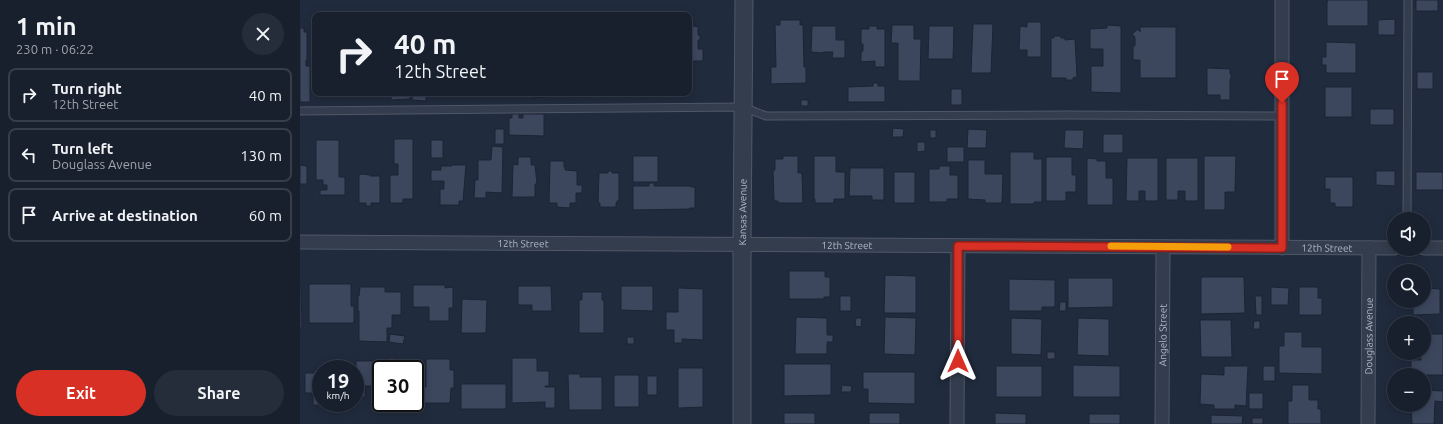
<!DOCTYPE html>
<html lang="en">
<head>
<meta charset="utf-8">
<style>
	body { margin:0; font-family:Ubuntu,sans-serif; background:#252d3a; color:#f1f3f6; height:100vh; display:flex; flex-direction:column; font-size:15px; white-space:nowrap }
	* { box-sizing:border-box; margin:0 }
	p { font-size:13px; color:#9fa3aa }
	.icon { flex:none; width:22px; height:22px; fill:none; stroke:currentColor; stroke-width:2; stroke-linecap:round; stroke-linejoin:round }
	.map { position:relative; flex:1; overflow:hidden }
	.sheet { display:flex; flex-direction:column; background:#18202e; width:300px }
	.sheet>* { flex:none }
	.top-card { position:absolute; left:12px; top:12px; width:380px; height:84px; border-radius:8px; box-shadow:0 2px 10px #0003,0 0 0 1px #363e4a; background:#18202e; color:#f1f3f6; overflow:hidden }
	.tools { position:absolute; left:1087px; top:212px; display:grid; gap:8px }
	.tools a { display:grid; place-items:center; width:44px; height:44px; border-radius:50%; background:#18202e; box-shadow:0 2px 10px #0003,0 0 0 1px #363e4a; font-size:20px }
	.speed { position:absolute; left:12px; top:360px; display:flex; gap:8px; font-size:20px; font-weight:700; text-align:center }
	.speed>* { display:grid; place-content:center; width:52px; height:52px; border-radius:50%; background:#18202e; box-shadow:0 2px 10px #0003,0 0 0 1px #363e4a; line-height:1 }
	.speed small { font-size:10px; font-weight:400 }
	.speed .limit { border:2px solid #111; border-radius:6px; background:#fff; color:#111 }
	.pin { position:absolute; display:grid; place-items:center; width:34px; height:34px; color:#fff; margin:-41px -17px; border-radius:50% 50% 50% 0; rotate:-45deg; box-shadow:0 0 4px #0007 }
	.pin .icon { rotate:45deg }
	.me { position:absolute; width:44px; margin:-22px; rotate:0deg; stroke-linejoin:round; filter:drop-shadow(0 0 3px #0008) }
	.turn { display:flex; align-items:center; gap:14px; height:84px; padding:0 16px; font-size:18px }
	.turn .icon { width:52px; height:52px; stroke-width:2.5 }
	.turn b { display:block; font-size:28px; line-height:34px }
	.round { display:grid; place-items:center; flex:none; width:42px; height:42px; border-radius:21px; background:#252d3a }
	.overview { display:flex; align-items:center; justify-content:space-between; height:68px; padding:0 16px }
	h1 { font-size:24px; font-weight:700; line-height:30px }
	.primary-button { display:flex; gap:8px; margin-top:auto; padding:8px 16px }
	.primary-button a { flex:1; height:46px; border-radius:24px; background:#d93025; color:#fff; font-size:16px; font-weight:700; line-height:46px; text-align:center }
	.primary-button a+a { background:#252d3a; color:#f1f3f6 }
	ul { padding:0; list-style:none }
	li { display:flex; align-items:center; gap:12px; height:54px; margin:0 8px 6px; padding:0 8px; border:2px solid #363e4a; border-radius:8px }
	li div { flex:1 }
	li b { display:block; font-size:15px }
	li em { font-style:normal }
	main { display:flex; flex:1; min-height:0 }
	.map>svg:first-child { display:block }
	.building { fill:#3c475e; stroke:#1c2434 }
	.lines { fill:none; stroke-linecap:round; stroke-linejoin:round }
	.service-casing { stroke:#505868; stroke-width:9 }
	.minor-casing { stroke:#505868; stroke-width:15 }
	.tertiary-casing { stroke:#505868; stroke-width:19 }
	.service { stroke:#343d4d; stroke-width:7 }
	.minor { stroke:#343d4d; stroke-width:13 }
	.tertiary { stroke:#343d4d; stroke-width:17 }
	.route-casing { stroke:#8d1f18; stroke-width:10 }
	.route { stroke:#d93025; stroke-width:7 }
	.slow { stroke:#f59e0b; stroke-width:7 }
	.labels { text-anchor:middle; dominant-baseline:central; stroke-width:3.5; stroke-linejoin:round; paint-order:stroke }
	.street-label { font-size:10px; fill:#b0b8c9; stroke:#1a2232 }
</style>
</head>
<body>
<main>
<section class="sheet">
<div class="overview"><div><h1>1 min</h1><p>230 m · 06:22</p></div><a class="round"><svg class="icon" aria-label="close" viewBox="0 0 24 24"><path d="M6 6l12 12M18 6L6 18"/></svg></a></div>
<ul>
<li><svg class="icon" aria-label="right" viewBox="0 0 24 24"><path d="M7 20v-9h11M14 6l5 5-5 5"/></svg><div><b>Turn right</b><p>12th Street</p></div><em>40 m</em></li>
<li><svg class="icon" aria-label="left" viewBox="0 0 24 24"><path d="M17 20v-9H6M10 6l-5 5 5 5"/></svg><div><b>Turn left</b><p>Douglass Avenue</p></div><em>130 m</em></li>
<li><svg class="icon" aria-label="arrive" viewBox="0 0 24 24"><path d="M6 21V4h12l-3 4 3 4H6"/></svg><div><b>Arrive at destination</b></div><em>60 m</em></li>
</ul>
<div class="primary-button"><a>Exit</a><a>Share</a></div>
</section>
<div class="map">
<svg width="1143" height="424" viewBox="0 0 1143 424">
	<rect width="100%" height="100%" fill="#202b3d"/>
	<path class="building" d="M1028,0H1068V26H1027V2Z
		M1116,0H1138V11H1116Z
		M1095,19V35H1078V20Z
		M480,20H500V25H503L504,67H506V83L471,84V67H476L475,25H480Z
		M727,22H741V57H727V50H719L720,26L727,27Z
		M673,24H693L691,73H671Z
		M390,25L398,27V35H400V40H398V49H403V61H389Z
		M592,25H614V39H621L620,81H598V43H591Z
		M807,25L821,26V93L791,92V66H803V49H790V29L807,28Z
		M512,26H536V40H545V58H532L533,52H523V53L511,52Z
		M569,26H577V29H585V67H575V61L561,62V52L563,51V44H561V29H569Z
		M629,26H654L653,59H628Z
		M840,27H876V78H840V60H833V46H835V37L832,34L838,29L840,32Z
		M0,28H4V32H7V60H6V66H10V102H0Z
		M754,36H761V38H765V40L775,39L777,77L773,78V80H766V78H751V38H754Z
		M1026,42L1056,43V73H1026V65H1022V57H1026Z
		M13,48H15V61H13Z
		M907,68L930,69V74H931V79H930V100H920V95H907Z
		M1117,72H1133V89H1117Z
		M573,83H578V86H585V102H548V87L573,86Z
		M1025,87H1052V117H1025Z
		M651,89H662V105H651Z
		M91,93H110V99L91,100Z
		M113,93H126V101L112,100Z
		M227,93H245L246,97L227,98Z
		M501,100H508V106H501Z
		M1070,109H1094V125H1070Z
		M212,114H219V118H223V114H244V136L209,135V118H212Z
		M593,128L604,129L603,137H592Z
		M195,129H204V144H195Z
		M668,129L687,130L686,148H667Z
		M630,130H636V138H630Z
		M765,130H784L783,149L764,148Z
		M803,134H823V153H803Z
		M94,139H113V199H103V203H90V175H98V164H94Z
		M16,140H39V177H45V195H20V190H27V185H23V180H16Z
		M131,140H143V158H131Z
		M617,142H625V151L617,152Z
		M192,146L203,147L202,193L186,192V198H174L175,180H178V160H191Z
		M647,147H664V162H647Z
		M710,152H734V159H742V202H734V204H710Z
		M333,156H358V182H333Z
		M483,156H498V173H502L503,203H478V201H474L473,170H475V159H483Z
		M514,156H536V172H545V199H534V203H515V199H514Z
		M904,156H936L935,192H925V210H904Z
		M218,157H231V165H235L237,184H235V197H212L213,164L218,165Z
		M746,157H772V175H776V192H766V201H746Z
		M787,158L797,159V161H806V178H813V205H787Z
		M827,158H858V201H845V191H839V201H826Z
		M866,158H898V201H885V191H878V200H866Z
		M668,160H685V174H703L702,203H685V200L668,199Z
		M250,161H264V167H265V170L277,171V185H282V193H276V203H270V208L257,207V203H249Z
		M0,165L7,166V184H0Z
		M152,165H166L163,201H159V205H140V189H144V181H131V170H141V166H152Z
		M639,166H650V175H658V199H647V202H629V169H639Z
		M550,168H584V200H572V196H549Z
		M308,171H312V173H319V199L316,203V207H300V203H298L299,173H308Z
		M1076,171H1095V186L1076,185Z
		M594,172H615V203H594Z
		M1116,172H1143V190H1116Z
		M62,174L70,175V176H80V203H71V206H66V203H59V175Z
		M1025,177H1053V207H1035V203H1030V189H1025Z
		M349,183H354V186H391V187H395V208H390V209L333,210V186H349Z
		M489,271H525V277H530V297H524V299H489Z
		M585,275L616,276V313H584Z
		M901,277H944L945,313L901,314Z
		M768,278H813V307L768,308Z
		M709,279L755,280V307H742V311H709Z
		M9,284H51V306H54V323H9Z
		M113,285H145V288L153,287V308H149V321H129V307H113Z
		M0,286H1L2,328H0Z
		M218,286H251L252,311H232V305H218Z
		M321,286H353V311L321,310Z
		M60,287H85V292H101V315H92V328H87V342L59,341V311H58V296H59Z
		M971,287L989,288L988,305H971Z
		M999,287H1018V298H1022V315H999Z
		M378,288L403,289V340L382,339V343H374V330H366V312H378Z
		M1124,288L1140,289V314L1113,315V301H1124Z
		M282,292H302V300H304V333H279V300H282Z
		M540,296H551V311H540Z
		M955,296H962V315H956Z
		M162,299L187,300L186,333H161Z
		M760,302H766V311H759Z
		M496,317L527,318V335H533V342H527V354H495Z
		M585,317L616,318L615,355L584,354Z
		M556,318H562L561,327L555,326Z
		M711,318L742,319L741,355L711,354Z
		M778,318L809,319V356L777,355Z
		M900,320H931L932,357H901Z
		M954,321H960V329H953Z
		M984,332H1002V347H1022V374L979,373V346H984Z
		M90,334L105,336L103,344L89,342Z
		M1124,334H1143V375H1111V360H1121V353H1124Z
		M327,337H334V344H327Z
		M747,352H755V359H747Z
		M88,358H95V362H99V369H81V403H99V406H74V386H65V397H56V361H88Z
		M212,358H237V371H249V386H245V387H255V408H245V402L212,403Z
		M126,359H150V370H154V388H151L150,403H118V408L108,407V403H115V387H126Z
		M484,364H531V395L484,396Z
		M773,365L820,366V397H773Z
		M696,366H742V397H696Z
		M924,366H948L946,406L935,405V409H914V405L900,404L901,374L924,375Z
		M963,366H975V381H963Z
		M378,368H403V407L378,408Z
		M14,370H21V403H46V405H13V393H5V373H14Z
		M563,372H615V404L568,403V389H563Z
		M268,374H280V377H302V410H269Z
		M314,375H339V407H314Z
		M347,376H357V395H347Z
		M161,384H206V409H161Z
		M542,385L552,386L551,392H541Z
		M992,385H1009V400H1018V409H1021V424H988V401H992Z
		M1124,390L1143,391V402L1135,401L1134,424H1112L1111,405H1124Z
		M949,393H963V409H949Z
		M484,413H515V424H484Z
		M569,413H600V424H569Z
		M695,413L726,414V424H695Z
		M789,414H820V424H789Z
		M911,415L943,416L942,424H911Z
		M952,418H963V424H952Z"/>
	<g class="lines">
		<defs>
			<path id="service" d="M0,111L443,107L466,116L767,115L982,116
				M1107,219L1108,0"/>
			<g id="minor">
				<path id="s1" d="M0,242L1094,248"/>
				<path d="M982,248V0"/>
				<path d="M1124,248H1143"/>
				<path d="M657,424L658,246"/>
				<path id="s2" d="M862,424L863,247"/>
				<path id="s3" d="M1068,424L1069,248"/>
			</g>
			<g id="tertiary">
				<path id="s4" d="M442,424V245L444,0"/>
			</g>
		</defs>
		<use href="#service" class="service-casing"/>
		<use href="#minor" class="minor-casing"/>
		<use href="#tertiary" class="tertiary-casing"/>
		<use href="#service" class="service"/>
		<use href="#minor" class="minor"/>
		<use href="#tertiary" class="tertiary"/>
	</g>
	<g class="lines">
		<defs>
			<path id="route" d="M658,361V246L982,248V103"/>
		</defs>
		<use href="#route" class="route-casing"/>
		<use href="#route" class="route"/>
		<path class="slow" d="M811,246L928,247"/>
	</g>
	<g class="labels">
		<g class="street-label">
			<text stroke="none"><textPath href="#s4" startOffset="212">Kansas Avenue</textPath></text>
			<text stroke="none"><textPath href="#s1" startOffset="223">12th Street</textPath></text>
			<text stroke="none"><textPath href="#s1" startOffset="547">12th Street</textPath></text>
			<text stroke="none"><textPath href="#s1" startOffset="1027">12th Street</textPath></text>
			<text stroke="none"><textPath href="#s2" startOffset="89">Angelo Street</textPath></text>
			<text stroke="none"><textPath href="#s3" startOffset="88">Douglass Avenue</textPath></text>
		</g>
	</g>
</svg>
<div class="tools">
<a><svg class="icon" aria-label="sound" viewBox="0 0 24 24"><path d="M4 9h4l5-4v14l-5-4H4zM17 9q2 3 0 6"/></svg></a>
<a><svg class="icon" aria-label="search" viewBox="0 0 24 24"><circle cx="10" cy="10" r="6"/><path d="M15 15l6 6"/></svg></a>
<a>+</a>
<a>−</a>
</div>
<div class="speed"><div>19<small>km/h</small></div><div class="limit">30</div></div>
<div class="pin" style="left:982px;top:103px;background:#d93025"><svg class="icon" aria-label="arrive" viewBox="0 0 24 24"><path d="M6 21V4h12l-3 4 3 4H6"/></svg></div>
<svg class="me" style="left:658px;top:361px" viewBox="-20 -20 40 40"><path d="M0-17L14 15 0 8-14 15z" fill="#d93025" stroke="#fff" stroke-width="4"/></svg>
<div class="top-card">
<div class="turn"><svg class="icon" aria-label="right" viewBox="0 0 24 24"><path d="M7 20v-9h11M14 6l5 5-5 5"/></svg><div><b>40 m</b>12th Street</div></div>
</div>
</div>
</main>
</body>
</html>
